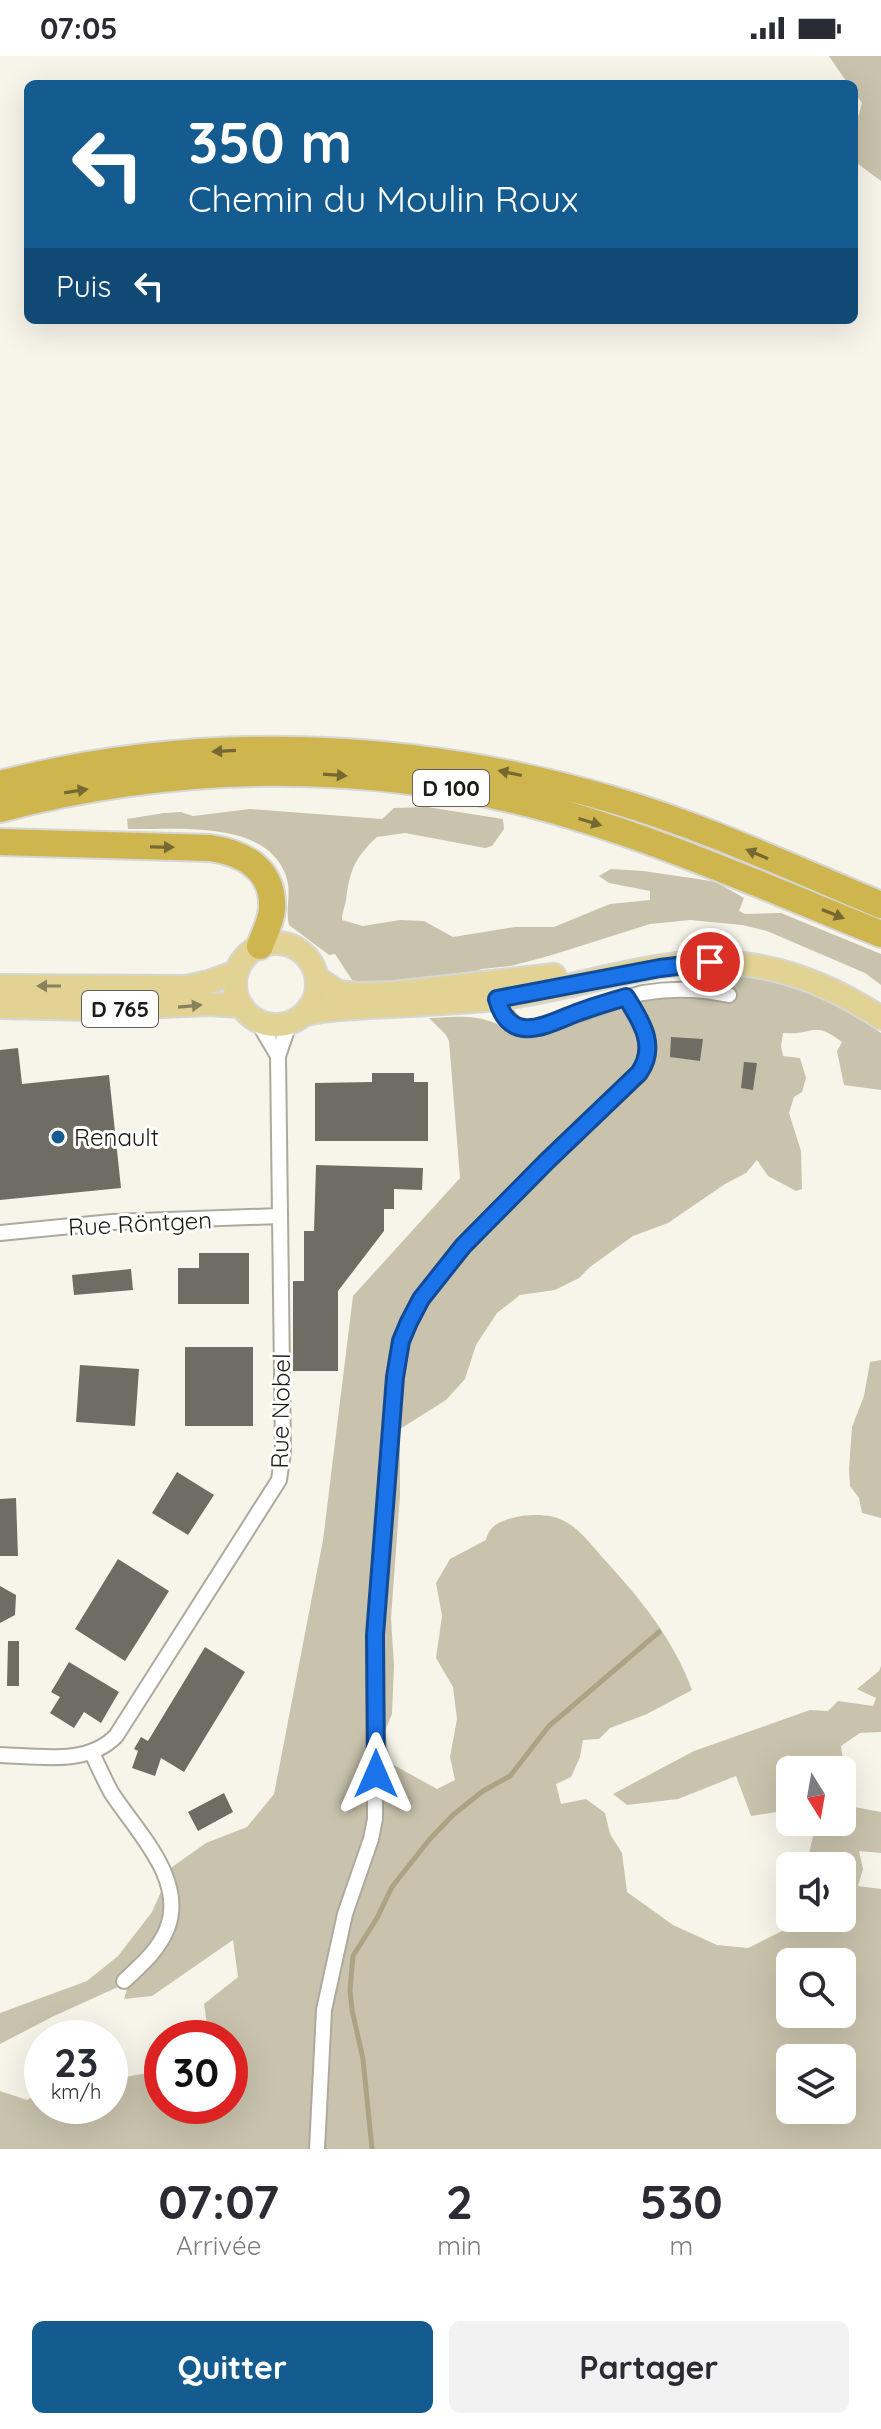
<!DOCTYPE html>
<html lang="fr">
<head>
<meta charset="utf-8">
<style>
	body { margin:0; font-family:Quicksand,sans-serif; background:#f2f2f3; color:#2b2b33; height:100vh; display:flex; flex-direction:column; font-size:30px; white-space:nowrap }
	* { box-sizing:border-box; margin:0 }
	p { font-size:26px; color:#7c7c81 }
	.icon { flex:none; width:44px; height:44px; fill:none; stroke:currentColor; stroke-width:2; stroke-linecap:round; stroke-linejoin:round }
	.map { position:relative; height:2093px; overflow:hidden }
	.sheet { display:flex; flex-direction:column; background:#fff; flex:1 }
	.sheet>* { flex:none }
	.top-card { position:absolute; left:24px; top:24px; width:834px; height:244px; border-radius:12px; box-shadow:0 8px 32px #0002; background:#145c90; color:#fff; overflow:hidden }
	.needle { width:52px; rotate:169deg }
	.tools { position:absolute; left:776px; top:1700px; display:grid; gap:16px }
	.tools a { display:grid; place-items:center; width:80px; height:80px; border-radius:12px; background:#fff; box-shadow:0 8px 32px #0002; font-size:40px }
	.speed { position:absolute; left:24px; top:1964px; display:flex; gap:16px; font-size:40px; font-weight:700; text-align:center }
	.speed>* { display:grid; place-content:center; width:104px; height:104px; border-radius:50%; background:#fff; box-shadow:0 8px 32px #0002; line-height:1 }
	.speed small { font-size:20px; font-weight:400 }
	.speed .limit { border:12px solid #d22; background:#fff; color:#111 }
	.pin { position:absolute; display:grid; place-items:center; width:68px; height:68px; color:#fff; margin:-34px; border:4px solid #fff; border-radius:50%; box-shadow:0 2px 8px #0007 }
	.me { position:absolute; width:88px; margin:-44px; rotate:0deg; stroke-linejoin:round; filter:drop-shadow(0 0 6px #0008) }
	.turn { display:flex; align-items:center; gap:28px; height:168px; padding:0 32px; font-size:36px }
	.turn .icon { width:104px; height:104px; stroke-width:2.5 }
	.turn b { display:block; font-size:56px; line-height:68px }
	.then { display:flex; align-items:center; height:76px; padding:0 32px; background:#0003; gap:16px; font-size:30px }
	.eta { display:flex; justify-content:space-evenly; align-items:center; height:136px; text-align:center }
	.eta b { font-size:48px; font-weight:700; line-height:56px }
	.button { display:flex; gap:16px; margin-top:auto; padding:16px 32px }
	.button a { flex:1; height:92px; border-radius:12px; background:#145c90; color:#fff; font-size:32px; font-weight:700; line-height:92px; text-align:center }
	.button a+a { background:#f2f2f3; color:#2b2b33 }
	.status { display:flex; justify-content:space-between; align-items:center; height:56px; padding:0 40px; background:#fff; direction:ltr }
	.status svg { height:22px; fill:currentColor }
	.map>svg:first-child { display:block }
	.green { fill:#c9c3ad; fill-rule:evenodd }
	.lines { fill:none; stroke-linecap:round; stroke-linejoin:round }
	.stream { stroke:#aba384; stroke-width:5 }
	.building { fill:#6f6c63 }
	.street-casing { stroke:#aca99e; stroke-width:18 }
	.primary-casing { stroke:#d6d6d5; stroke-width:26 }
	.highway-casing { stroke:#d6d6d5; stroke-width:30 }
	.street { stroke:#fff; stroke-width:14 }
	.primary { stroke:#e2d395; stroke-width:22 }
	.highway { stroke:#ceb54e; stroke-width:26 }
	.oneway { fill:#756832 }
	.oneway2 { fill:#89805c }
	.route-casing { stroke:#114b97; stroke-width:20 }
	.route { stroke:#1a73e8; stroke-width:14 }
	.poi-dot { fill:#145c90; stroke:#fff; stroke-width:3 }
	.labels { text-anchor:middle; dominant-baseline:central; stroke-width:6; stroke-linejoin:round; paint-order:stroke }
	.shield { fill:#fff; stroke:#605f5d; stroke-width:2 }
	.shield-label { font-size:22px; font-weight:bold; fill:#1c1b17 }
	.poi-label { font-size:24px; fill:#1c1b17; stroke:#fff; text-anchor:start }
	.street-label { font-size:24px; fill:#1c1b17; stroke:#fff }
</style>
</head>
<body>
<div class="status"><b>07:05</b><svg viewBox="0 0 49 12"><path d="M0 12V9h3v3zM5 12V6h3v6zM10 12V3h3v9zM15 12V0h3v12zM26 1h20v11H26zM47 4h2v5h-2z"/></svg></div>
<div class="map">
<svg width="881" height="2093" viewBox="0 0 881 2093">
	<rect width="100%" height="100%" fill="#f7f5e9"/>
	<path class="green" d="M829,0H881V125L854,105V76L862,47L854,36V28H848Z
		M427,751L503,763L504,773L492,790L485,792L405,777L377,781C354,802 350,815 346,844C345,851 342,856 342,864L363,870L400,864L424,865L453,881L515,871H554L610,848L650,844V835L609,827L599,820L611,813L643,815L698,823L716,826L744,842L739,855L745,858L781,857L881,898V929L865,917L767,875L742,869L690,864L650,868L552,899L511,910L482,913L442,925L354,927L335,898L329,899L289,869C285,852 292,837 286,820C267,763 175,774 128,773L127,763L164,757L181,756L193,760L250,753L382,763L394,752Z
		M708,918C774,918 827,939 881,977V1034L844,1029L837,995L842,986C812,963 814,980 783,977L781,990L783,1000L800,1002L806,1022L802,1036L794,1041L789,1057L801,1095L802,1133L796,1135L768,1120L757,1104L746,1117L725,1128L668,1167L633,1180L590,1211L579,1222L555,1234L520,1239L497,1257L476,1289L465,1323L446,1344L400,1373V1439L391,1562L394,1610L392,1658L385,1675L390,1707L437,1733L455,1724L450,1701L457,1663L453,1631L436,1602L442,1560L436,1527L450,1503L486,1484C489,1470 499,1466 512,1462C528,1458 551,1457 566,1466C580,1474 592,1489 602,1501C638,1540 674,1583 692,1634L647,1658L610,1672L599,1683L583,1684L580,1701L571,1721L556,1728L561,1748L586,1743L605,1757L610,1778L622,1797L627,1836L673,1869L717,1889L748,1892L792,1870L800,1862H842V1810H806L813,1780L832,1766H842V1757L849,1750L881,1756V1797L859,1795L863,1813L858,1830L881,1833V2093H0V2035L27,2044L42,2036V2050H110V2024L147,2017L162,2025V2050H230V1982H209L204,1948L238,1921L233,1884L152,1940L124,1943L129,1926L54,1960L0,1988V1957L87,1925L118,1900L152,1856L172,1811L206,1787L247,1771L274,1738L323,1484L353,1240L460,1122L449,985L446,979L429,962C452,961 473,958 495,967C508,973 517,979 532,981C563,974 598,948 630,953L641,944L678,938L685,921ZM790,1906H842V1958H790ZM790,2002H842V2054H790Z
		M881,1304V1462L862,1457L859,1442L850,1430L849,1413L852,1371L864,1340L870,1306Z
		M881,1610V1676L860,1677L841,1690L844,1712C824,1713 807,1703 787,1699L791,1714L790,1754L751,1760L736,1720L678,1743L627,1749L613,1738L694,1695L810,1654L828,1655L838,1645L873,1650L876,1642L857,1633L879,1615Z"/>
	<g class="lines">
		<path class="stream" d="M372,2093L363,2003L352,1954L350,1934L353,1900L377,1862L392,1831L429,1784L453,1759L483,1735L510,1720L549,1670L659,1576"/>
	</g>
	<path class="building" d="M671,981L703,983L700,1005L670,1001Z
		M18,992L22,1028L109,1019L121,1132L0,1144V994Z
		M744,1006L757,1007L753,1034L741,1032Z
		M372,1017H414V1026H428V1085H315V1027L372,1026Z
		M316,1109L423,1112L422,1134L394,1133V1153H384V1175L338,1235V1315H293V1225H304V1175H314Z
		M199,1197H249V1248H178V1212H199Z
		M131,1213L133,1234L74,1239L72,1219Z
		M185,1291H253V1370H185Z
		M80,1309L139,1313L135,1370L76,1366Z
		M177,1416L214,1439L188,1479L152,1457Z
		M16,1442L18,1500H0V1443Z
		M118,1503L169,1535L125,1605L75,1573Z
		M0,1530L16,1539L15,1559L0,1567Z
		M8,1585H19V1630H7Z
		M205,1591L245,1616L184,1716L161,1702L155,1720L132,1712L138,1695L134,1693L141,1681L148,1685Z
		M69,1606L119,1636L101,1667L84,1656L74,1672L50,1657L60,1641L51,1636Z
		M224,1737L233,1756L198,1775L188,1756Z"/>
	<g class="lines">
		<defs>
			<path id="street" d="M493,939C503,949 505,964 520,971C533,978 619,942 643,937C671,932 702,933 729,939
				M258,966L278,1000
				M0,1177L112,1166L279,1160
				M92,1697C98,1710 104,1723 111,1736C135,1774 187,1823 167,1873C158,1895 141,1909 124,1925
				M0,1699C38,1700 87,1710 116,1680L279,1424L283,1396L278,1000L289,968
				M317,2093L324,1954L345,1858L371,1783L375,1763V1579L395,1321L401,1285L409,1266L421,1243L463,1190L547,1105L639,1017C658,990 641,966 626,941"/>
			<path id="primary" d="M235 928a41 41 0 1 1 82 0a41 41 0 1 1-82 0Z
				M317,922L338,936L358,938L394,937L554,919
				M0,930L186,931L209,926L236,916
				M0,951L94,953L209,948L240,950
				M303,959C325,952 347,953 369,951C411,949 454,947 496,943C566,935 643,906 711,906C773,906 830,928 881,962"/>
			<path id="highway" d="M0,728C200,676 413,685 610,743C703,770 792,812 881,849
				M0,753C173,707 361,704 534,749C654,781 767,832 881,878
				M0,786L210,792C244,797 274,813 272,853C271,866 264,878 260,890"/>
		</defs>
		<use href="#street" class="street-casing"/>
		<use href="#primary" class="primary-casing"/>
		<use href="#highway" class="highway-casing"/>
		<use href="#street" class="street"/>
		<use href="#primary" class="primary"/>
		<use href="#highway" class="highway"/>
	</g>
	<defs><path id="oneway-solid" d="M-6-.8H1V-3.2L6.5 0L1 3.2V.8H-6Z" transform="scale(2)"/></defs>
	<g class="oneway">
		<use href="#oneway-solid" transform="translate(224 695) rotate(177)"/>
		<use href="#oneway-solid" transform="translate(510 717) rotate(-168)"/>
		<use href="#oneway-solid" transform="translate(335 719) rotate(4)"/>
		<use href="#oneway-solid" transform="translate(76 735) rotate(-9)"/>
		<use href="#oneway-solid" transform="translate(590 766) rotate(17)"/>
		<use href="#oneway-solid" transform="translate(162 791) rotate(1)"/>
		<use href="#oneway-solid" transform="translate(757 798) rotate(-157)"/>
		<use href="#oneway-solid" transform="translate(833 858) rotate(22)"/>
	</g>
	<g class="oneway2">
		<use href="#oneway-solid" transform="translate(49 930) rotate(-180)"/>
		<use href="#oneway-solid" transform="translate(190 950) rotate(-5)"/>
	</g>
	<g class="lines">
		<defs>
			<path id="route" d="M376,1718L375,1579L395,1321L401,1285L409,1266L421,1243L463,1190L547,1105L639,1017C658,990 641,965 626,941C609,946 592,951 576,957C546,969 510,990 497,943L660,912L710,906"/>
		</defs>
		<use href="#route" class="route-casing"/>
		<use href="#route" class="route"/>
	</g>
	<circle class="poi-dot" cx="58" cy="1081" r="8"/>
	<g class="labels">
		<g class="shield">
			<rect x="413" y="714" width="76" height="36" rx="6"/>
			<rect x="82" y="935" width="76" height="36" rx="6"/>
		</g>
		<g class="shield-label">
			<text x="451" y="732">D 100</text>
			<text x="120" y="953">D 765</text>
		</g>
		<g class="poi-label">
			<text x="74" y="1081">Renault</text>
		</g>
		<g class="street-label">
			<text transform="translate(140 1167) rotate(-3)">Rue Röntgen</text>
			<text transform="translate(280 1355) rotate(-89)">Rue Nobel</text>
		</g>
	</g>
</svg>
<div class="tools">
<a><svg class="needle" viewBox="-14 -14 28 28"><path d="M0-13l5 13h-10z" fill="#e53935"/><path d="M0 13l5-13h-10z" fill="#7c7c81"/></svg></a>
<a><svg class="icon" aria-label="sound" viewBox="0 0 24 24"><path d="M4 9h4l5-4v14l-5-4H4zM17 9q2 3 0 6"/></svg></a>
<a><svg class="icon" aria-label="search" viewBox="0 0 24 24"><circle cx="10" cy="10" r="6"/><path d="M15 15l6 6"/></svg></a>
<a><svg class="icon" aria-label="layers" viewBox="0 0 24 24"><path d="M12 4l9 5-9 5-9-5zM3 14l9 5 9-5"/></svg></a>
</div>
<div class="speed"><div>23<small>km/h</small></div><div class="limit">30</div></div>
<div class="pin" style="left:710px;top:906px;background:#d93025"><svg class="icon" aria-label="arrive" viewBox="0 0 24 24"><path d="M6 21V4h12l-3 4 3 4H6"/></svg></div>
<svg class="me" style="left:376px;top:1718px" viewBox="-20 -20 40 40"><path d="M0-17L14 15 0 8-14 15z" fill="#1a73e8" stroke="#fff" stroke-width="4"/></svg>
<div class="top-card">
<div class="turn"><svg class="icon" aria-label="left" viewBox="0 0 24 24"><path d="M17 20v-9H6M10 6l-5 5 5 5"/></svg><div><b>350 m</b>Chemin du Moulin Roux</div></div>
<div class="then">Puis<svg class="icon" aria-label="left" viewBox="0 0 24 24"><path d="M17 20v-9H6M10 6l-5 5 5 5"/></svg></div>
</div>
</div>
<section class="sheet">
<div class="eta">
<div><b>07:07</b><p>Arrivée</p></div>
<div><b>2</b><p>min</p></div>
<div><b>530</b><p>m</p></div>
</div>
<div class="button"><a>Quitter</a><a>Partager</a></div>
</section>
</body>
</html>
